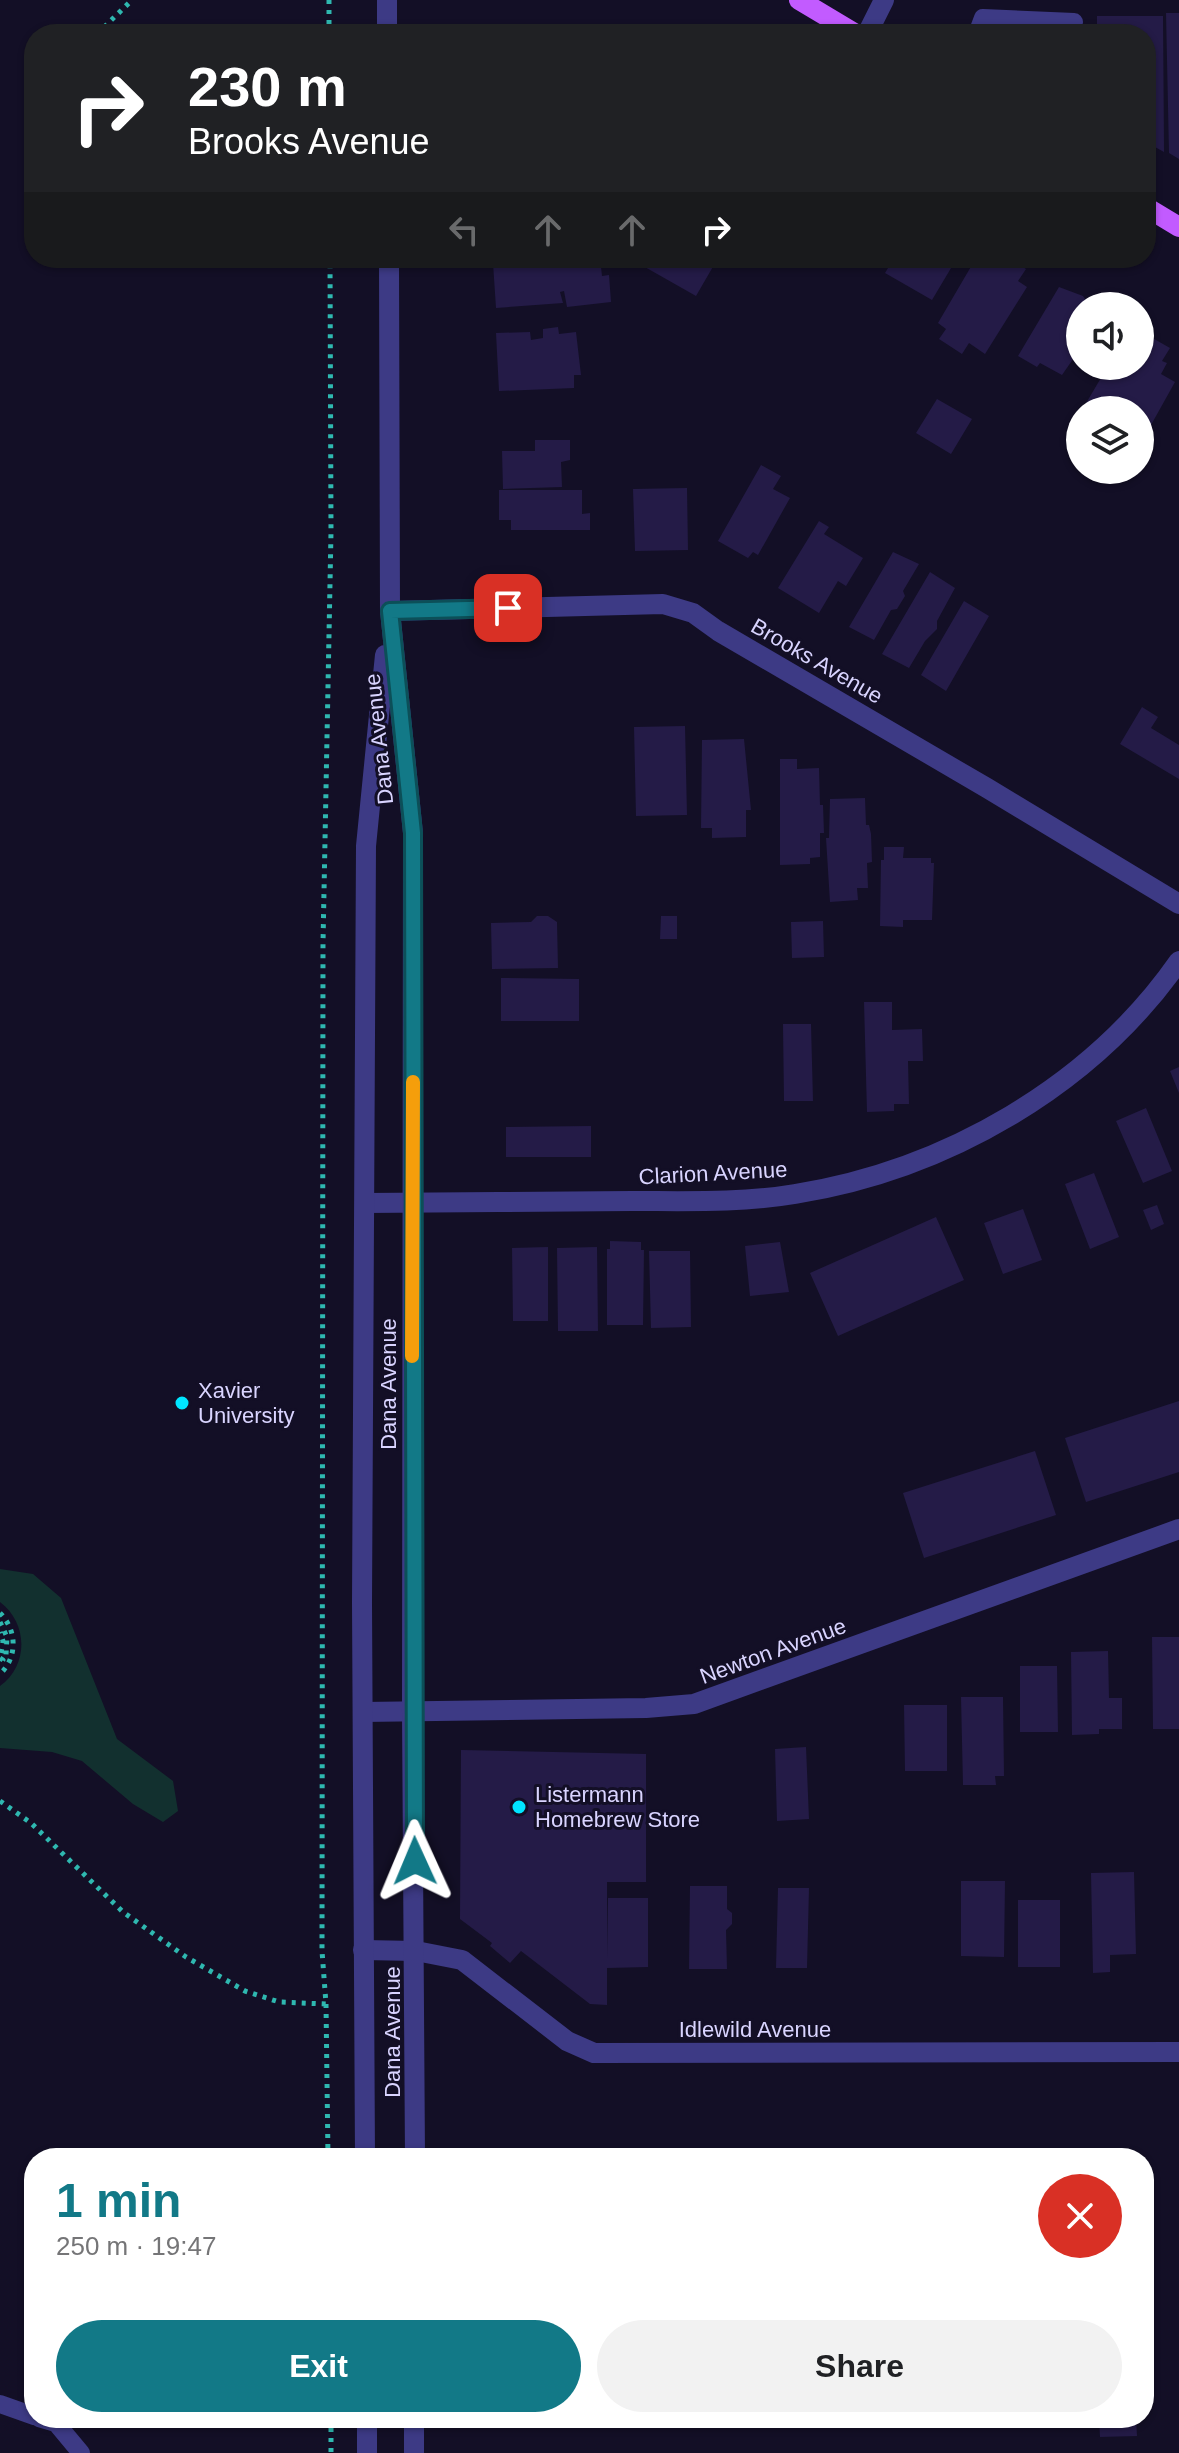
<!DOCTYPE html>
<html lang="en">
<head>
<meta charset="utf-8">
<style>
	body { margin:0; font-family:Arial,sans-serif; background:#f2f2f2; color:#202124; height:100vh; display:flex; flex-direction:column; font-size:30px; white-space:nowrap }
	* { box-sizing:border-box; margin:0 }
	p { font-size:26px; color:#757577 }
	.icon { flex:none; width:44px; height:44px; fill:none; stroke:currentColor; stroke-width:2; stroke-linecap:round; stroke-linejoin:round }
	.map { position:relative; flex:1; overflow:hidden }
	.sheet { position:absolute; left:24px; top:2148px; width:1130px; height:280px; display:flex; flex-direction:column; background:#fff; border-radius:32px; box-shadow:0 2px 6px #0004 }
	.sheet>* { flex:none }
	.top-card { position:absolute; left:24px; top:24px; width:1132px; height:244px; border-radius:32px; box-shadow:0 2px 6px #0004; background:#202124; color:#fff; overflow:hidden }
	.tools { position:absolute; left:1066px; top:292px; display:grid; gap:16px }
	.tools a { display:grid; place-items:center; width:88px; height:88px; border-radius:50%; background:#fff; box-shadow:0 2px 6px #0004; font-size:40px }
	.pin { position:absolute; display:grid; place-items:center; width:68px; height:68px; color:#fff; margin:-34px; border-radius:16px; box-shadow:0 4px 12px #0006 }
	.me { position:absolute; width:88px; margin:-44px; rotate:359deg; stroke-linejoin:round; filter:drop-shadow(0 0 6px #0008) }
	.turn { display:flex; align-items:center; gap:28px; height:168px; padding:0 32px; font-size:36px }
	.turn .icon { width:104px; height:104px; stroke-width:2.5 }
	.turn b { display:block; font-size:56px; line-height:68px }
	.lanes { display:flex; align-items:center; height:76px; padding:0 32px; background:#0003; justify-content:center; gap:40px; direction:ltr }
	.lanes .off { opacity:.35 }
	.round { display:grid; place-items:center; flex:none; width:84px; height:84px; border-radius:42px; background:#f2f2f2 }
	.headline { display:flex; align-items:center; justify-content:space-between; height:136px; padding:0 32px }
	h1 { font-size:48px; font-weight:700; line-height:60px; color:#127987 }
	.cta { display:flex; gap:16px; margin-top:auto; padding:16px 32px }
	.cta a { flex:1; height:92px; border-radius:48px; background:#127987; color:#fff; font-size:32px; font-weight:700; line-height:92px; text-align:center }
	.cta a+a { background:#f2f2f2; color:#202124 }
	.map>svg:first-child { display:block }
	.green { fill:#12302f }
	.building { fill:#241b47 }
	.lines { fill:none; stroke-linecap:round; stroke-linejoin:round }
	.path { stroke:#2fb8b0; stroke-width:5; stroke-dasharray:4 6; stroke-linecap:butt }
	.service { stroke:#3d3a85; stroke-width:18 }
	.minor { stroke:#3d3a85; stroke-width:20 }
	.tertiary { stroke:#3d3a85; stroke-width:20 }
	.primary { stroke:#c25bff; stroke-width:20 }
	.route-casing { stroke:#0c4f58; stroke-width:20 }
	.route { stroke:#127987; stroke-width:14 }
	.slow { stroke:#f59e0b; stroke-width:14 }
	.poi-dot { fill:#00e5ff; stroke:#130f26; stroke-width:3 }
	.labels { text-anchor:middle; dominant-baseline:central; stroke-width:6; stroke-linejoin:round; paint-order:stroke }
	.street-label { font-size:22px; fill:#d9d4ff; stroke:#130f26 }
	.poi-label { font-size:22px; fill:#d9d4ff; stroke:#130f26; text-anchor:start }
</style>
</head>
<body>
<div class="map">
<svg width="1179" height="2453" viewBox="0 0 1179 2453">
	<rect width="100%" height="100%" fill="#130f26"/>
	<path class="green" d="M0,1569L33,1574L61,1598L117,1739L173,1781L178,1811L163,1822L133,1804L82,1761L52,1752L0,1748V1686C29,1665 28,1623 0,1602Z"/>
	<path class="building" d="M1166,13H1179V159L1169,153Z
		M1097,16H1163L1164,152L1146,142V34H1097Z
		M608,26L609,34H494V28Z
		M554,258H600L602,276L609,275L611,302L567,307L564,291L560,292L563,303L496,308L493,263Z
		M629,258H718L696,296Z
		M894,258H957L932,300L885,273Z
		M976,258H1009L1026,269L1018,281L1027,287L985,354L969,343L962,354L939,339L946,329L938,323Z
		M1059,287L1083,296L1090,306H1080V349L1062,375L1040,363L1037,367L1018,356Z
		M558,327L559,334L576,332L581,375H574V388L499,391L496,333L530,332L531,340L543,338V329Z
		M1149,336L1170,348L1162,361L1167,363L1161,374L1175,382L1151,425L1140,418V410H1082L1108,366H1140V346L1144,348Z
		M937,399L972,419L951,454L916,433Z
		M535,440H570V460L561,462L562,487L503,489L502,451H535Z
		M761,465L781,476L773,489L790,498L758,555L753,552L748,558L718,541Z
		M687,488L688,550L635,551L633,489Z
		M499,490H582V514L590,513V530H511V520H499Z
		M819,521L829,527L824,534L863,558L846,586L838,581L819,613L778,588Z
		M893,552L919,564L903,591L905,596L897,609L891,610L874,640L849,627Z
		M930,572L955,588L937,621V629L925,641L909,668L882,654Z
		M964,601L989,616L946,691L921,675Z
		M1142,707L1158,717L1151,728L1179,745V779L1120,744Z
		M685,726L687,815L636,816L634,727Z
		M744,739L751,810H746V837L712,838V828H701L702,740Z
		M780,759H797V769L819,768L820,805H823L824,833H820V857L810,858V864L780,865Z
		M865,798L866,825H869L871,834L872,862L867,863L868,888H857L858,900L830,902L826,838H829L830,799Z
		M884,847H904L903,858H931V863H934L932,920H903V927L880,926L881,860H884Z
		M537,916H548L557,922L558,968L492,969L491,923L531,922Z
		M661,916H677V939H660Z
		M823,921L824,957L792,958L791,922Z
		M501,978L579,979V1021H501Z
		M864,1002H892V1030L922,1029L923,1061H908L909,1104H894V1111L867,1112Z
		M783,1024H811L813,1101H784Z
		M1179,1067V1093L1170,1071Z
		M1146,1108L1172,1171L1143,1183L1116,1121Z
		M591,1126V1157H506V1127Z
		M1094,1173L1119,1237L1090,1249L1065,1184Z
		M1157,1205L1164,1224L1151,1230L1143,1210Z
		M1023,1209L1042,1260L1003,1274L984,1223Z
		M936,1217L964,1280L838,1336L810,1273Z
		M610,1241L641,1242V1250H644L643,1325H607V1249H610Z
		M780,1242L789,1292L750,1296L745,1246Z
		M548,1247V1321H513L512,1248Z
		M597,1247L598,1331H558L557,1248Z
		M649,1251H690L691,1327L651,1328Z
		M1179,1401V1472L1086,1502L1065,1438Z
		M1035,1451L1056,1515L924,1558L903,1493Z
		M1152,1637H1179V1729H1153Z
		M1108,1651L1109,1698H1122V1729H1099V1734L1072,1735L1071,1652Z
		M1020,1666H1057L1058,1732H1020Z
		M961,1697H1003L1004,1776H995L996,1785H963Z
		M904,1705H947V1771H905Z
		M806,1747L809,1819L777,1821L775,1749Z
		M461,1750L646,1754V1882H607V1958L608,1898H648V1967L607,1968V2005L590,2004L521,1951L510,1963L490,1946L492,1943L460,1919Z
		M1134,1872L1136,1954L1110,1955V1972L1093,1973L1091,1873Z
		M961,1881H1005L1004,1957L961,1956Z
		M690,1886H727V1909L732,1913V1924L726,1930L727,1969H689Z
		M778,1888H809L807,1968H776Z
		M1018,1900H1060V1967H1018Z
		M1099,2418H1136L1137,2436L1100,2437Z"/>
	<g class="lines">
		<path class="path" d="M329,0V34
			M97,34L132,0
			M0,1613C17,1630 18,1657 0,1674
			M0,1622L7,1637L6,1655L1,1653L3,1641L0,1632
			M0,1658L3,1660L0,1664
			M0,1801L31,1823L123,1912L186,1957L245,1991L279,2002L326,2004
			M328,2158L326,2004L322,1951L323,943L331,532L330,258
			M331,2418V2453"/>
		<path class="service" d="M977,34L983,18L1074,22
			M0,2404L34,2416
			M39,2418L56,2423L81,2453"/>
		<path class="minor" d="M867,34L884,0
			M390,611L663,604L693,613L718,631L987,788L1179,904
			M365,1203C454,1202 543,1202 632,1201C686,1201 742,1203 795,1194C945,1170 1091,1087 1179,961
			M363,1712L646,1708L694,1704L1179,1529
			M363,1950L416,1951L462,1960L567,2041L594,2053L1179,2052"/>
		<path class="tertiary" d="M387,0V34
			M389,258L390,611L413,833L412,1712L415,2158
			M365,2158L362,1603L366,846L385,655
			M367,2418V2453
			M414,2453V2418"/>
		<path class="primary" d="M799,0L856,34
			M1146,207L1179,227"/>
	</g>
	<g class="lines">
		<defs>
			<path id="route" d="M415,1861L413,833L390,611L508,608"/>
		</defs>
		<use href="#route" class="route-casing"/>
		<use href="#route" class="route"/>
		<path class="slow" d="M412,1356L413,1082"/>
	</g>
	<g class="poi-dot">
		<circle cx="182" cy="1403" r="8"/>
		<circle cx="519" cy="1807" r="8"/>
	</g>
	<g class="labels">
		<g class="street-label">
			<text transform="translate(817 661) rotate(30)">Brooks Avenue</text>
			<text transform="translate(379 739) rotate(-96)">Dana Avenue</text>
			<text transform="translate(713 1173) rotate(-3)">Clarion Avenue</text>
			<text transform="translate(388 1384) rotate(-90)">Dana Avenue</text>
			<text transform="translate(773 1651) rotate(-20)">Newton Avenue</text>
			<text x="755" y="2029">Idlewild Avenue</text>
			<text transform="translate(392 2032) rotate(-90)">Dana Avenue</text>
		</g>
		<g class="poi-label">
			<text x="198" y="1390">Xavier<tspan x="198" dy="25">University</tspan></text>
			<text x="535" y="1794">Listermann<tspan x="535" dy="25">Homebrew Store</tspan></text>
		</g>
	</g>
</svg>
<div class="tools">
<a><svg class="icon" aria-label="sound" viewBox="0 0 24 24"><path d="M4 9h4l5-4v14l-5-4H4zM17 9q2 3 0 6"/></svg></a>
<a><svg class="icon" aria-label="layers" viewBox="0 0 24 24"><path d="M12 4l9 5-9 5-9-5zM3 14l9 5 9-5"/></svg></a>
</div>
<div class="pin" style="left:508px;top:608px;background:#d93025"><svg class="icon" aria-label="arrive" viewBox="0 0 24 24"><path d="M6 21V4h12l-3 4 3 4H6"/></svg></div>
<svg class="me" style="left:415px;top:1861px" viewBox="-20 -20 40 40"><path d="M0-17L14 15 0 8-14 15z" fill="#127987" stroke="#fff" stroke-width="4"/></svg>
<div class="top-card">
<div class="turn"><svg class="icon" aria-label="right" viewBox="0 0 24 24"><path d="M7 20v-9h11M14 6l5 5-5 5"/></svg><div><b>230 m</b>Brooks Avenue</div></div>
<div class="lanes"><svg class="icon off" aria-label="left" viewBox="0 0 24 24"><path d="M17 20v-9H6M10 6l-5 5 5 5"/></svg><svg class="icon off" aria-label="ahead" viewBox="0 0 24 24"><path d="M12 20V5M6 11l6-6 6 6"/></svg><svg class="icon off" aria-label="ahead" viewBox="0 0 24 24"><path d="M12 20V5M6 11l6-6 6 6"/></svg><svg class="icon" aria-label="right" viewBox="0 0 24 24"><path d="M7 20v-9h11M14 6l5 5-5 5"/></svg></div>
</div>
<section class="sheet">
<div class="headline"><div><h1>1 min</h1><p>250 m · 19:47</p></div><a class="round" style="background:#d93025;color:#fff"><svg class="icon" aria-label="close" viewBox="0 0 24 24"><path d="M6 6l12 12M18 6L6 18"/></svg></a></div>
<div class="cta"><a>Exit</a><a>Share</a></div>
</section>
</div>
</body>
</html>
